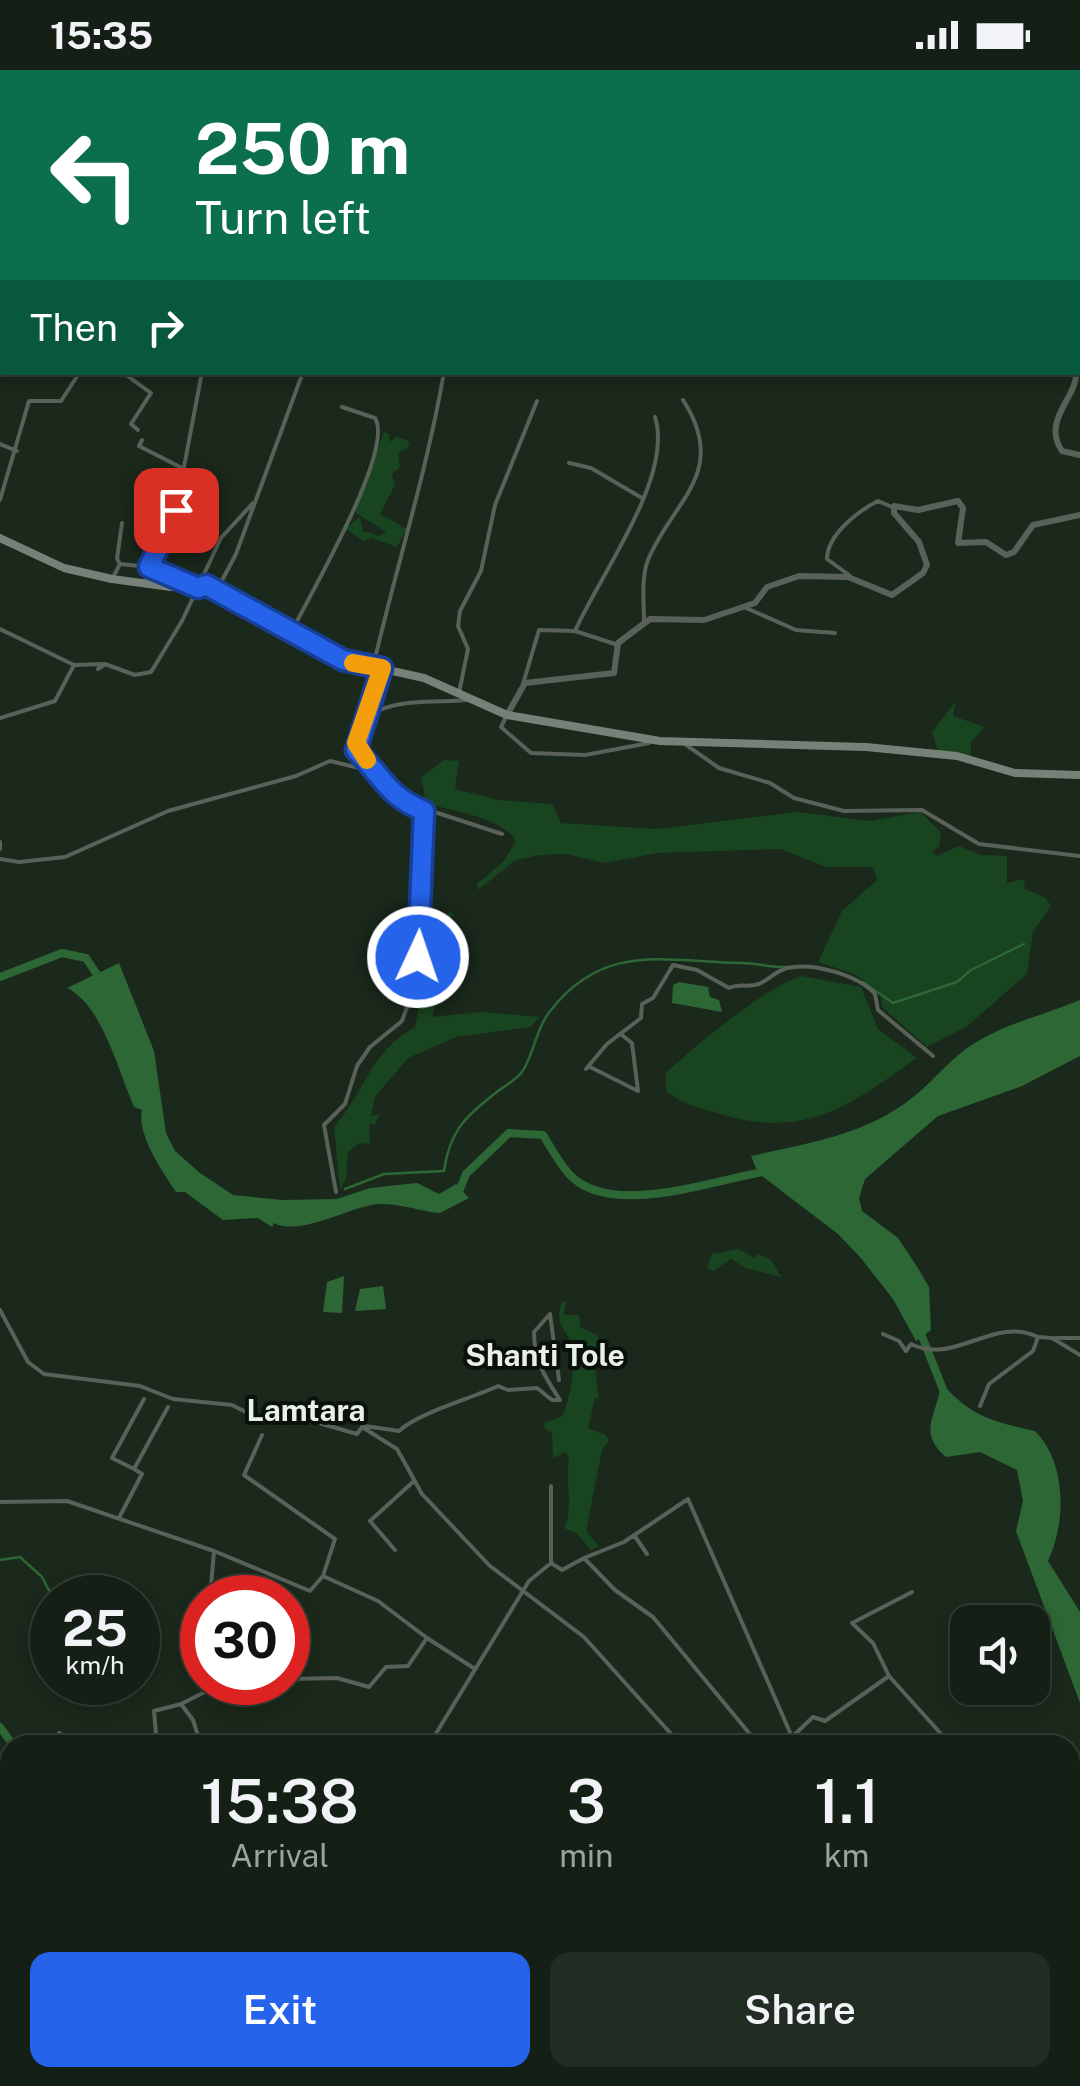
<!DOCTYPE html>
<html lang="en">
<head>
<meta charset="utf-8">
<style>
	body { margin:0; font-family:"Public Sans",sans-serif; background:#212c22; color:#f1f3f6; height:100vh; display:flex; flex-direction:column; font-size:38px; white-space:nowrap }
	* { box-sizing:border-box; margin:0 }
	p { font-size:32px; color:#9da2a0 }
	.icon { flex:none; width:55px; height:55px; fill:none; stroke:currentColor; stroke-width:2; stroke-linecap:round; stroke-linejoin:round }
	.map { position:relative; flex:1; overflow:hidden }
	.drawer { position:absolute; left:0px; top:1665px; width:1080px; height:352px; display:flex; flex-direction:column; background:#141f15; border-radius:30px 30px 0 0; box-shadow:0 5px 15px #0003,0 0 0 2px #333d34 }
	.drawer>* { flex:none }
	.guide { position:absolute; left:0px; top:0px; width:1080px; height:305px; box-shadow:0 5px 15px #0003,0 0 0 2px #333d34; background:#0b6e4f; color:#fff; overflow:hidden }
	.controls { position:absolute; left:950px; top:1535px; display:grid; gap:20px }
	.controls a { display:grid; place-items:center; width:100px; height:100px; border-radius:20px; background:#141f15; box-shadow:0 5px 15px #0003,0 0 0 2px #333d34; font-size:50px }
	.speed { position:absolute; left:30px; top:1505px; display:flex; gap:20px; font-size:50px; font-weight:700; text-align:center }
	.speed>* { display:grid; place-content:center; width:130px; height:130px; border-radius:50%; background:#141f15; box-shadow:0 5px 15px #0003,0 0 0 2px #333d34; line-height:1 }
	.speed small { font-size:25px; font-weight:400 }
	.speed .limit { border:15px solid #d22; background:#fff; color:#111 }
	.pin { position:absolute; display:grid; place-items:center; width:85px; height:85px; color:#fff; margin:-42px; border-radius:20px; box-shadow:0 5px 15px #0006 }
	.me { position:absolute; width:110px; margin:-55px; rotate:3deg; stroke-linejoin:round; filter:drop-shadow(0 0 8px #0008) }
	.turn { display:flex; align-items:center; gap:35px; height:210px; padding:0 30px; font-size:45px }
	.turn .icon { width:130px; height:130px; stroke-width:2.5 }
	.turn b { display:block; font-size:70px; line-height:85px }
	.then { display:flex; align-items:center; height:95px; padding:0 30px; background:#0003; gap:20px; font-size:38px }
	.eta { display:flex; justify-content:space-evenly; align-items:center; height:170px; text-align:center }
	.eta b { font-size:60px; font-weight:600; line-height:70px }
	.primary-button { display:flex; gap:20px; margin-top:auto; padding:20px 30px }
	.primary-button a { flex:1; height:115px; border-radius:20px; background:#2563eb; color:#fff; font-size:40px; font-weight:600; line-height:115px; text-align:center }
	.primary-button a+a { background:#212c22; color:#f1f3f6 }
	.status { display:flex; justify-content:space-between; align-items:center; height:70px; padding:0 50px; background:#141f15; direction:ltr }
	.status svg { height:28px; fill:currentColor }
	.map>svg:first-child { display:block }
	.green { fill:#18441f }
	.water { fill:#2d6735 }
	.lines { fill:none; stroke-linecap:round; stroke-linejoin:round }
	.stream { stroke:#2d6735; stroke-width:2.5 }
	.river { stroke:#2d6735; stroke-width:8 }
	.minor { stroke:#596159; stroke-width:4 }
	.tertiary { stroke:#596159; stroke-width:6 }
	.secondary { stroke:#768277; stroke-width:8 }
	.route-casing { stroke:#184099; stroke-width:25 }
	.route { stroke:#2563eb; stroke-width:18 }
	.slow { stroke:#f59e0b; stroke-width:18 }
	.labels { text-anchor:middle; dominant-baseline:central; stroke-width:8; stroke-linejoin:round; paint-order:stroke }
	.neighbourhood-label { font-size:30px; font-weight:bold; fill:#e7f1e7; stroke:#0a100a }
</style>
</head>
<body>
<div class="status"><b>15:35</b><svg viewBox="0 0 49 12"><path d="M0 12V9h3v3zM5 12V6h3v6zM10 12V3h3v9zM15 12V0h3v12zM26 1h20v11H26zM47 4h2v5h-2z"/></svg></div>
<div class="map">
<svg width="1080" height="2016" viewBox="0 0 1080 2016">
	<rect width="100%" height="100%" fill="#1a291c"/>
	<path class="green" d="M384,362L389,364V372L396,367L407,370L410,376L398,383L400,397L392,404L395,415L380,444L407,459L397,477L372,468L363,471L345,458L360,447L363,461L379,466L386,462L356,443V438Z
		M956,631L953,646L985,657L971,672V686L938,681L932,662Z
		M444,690L459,691L455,719L499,730L552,734L561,753L656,759L798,742L869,751L920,742L941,762L939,777L932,781L937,786L959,776L981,785L1007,786V813L1024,809L1025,819L1046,828L1051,836L1033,862L1027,904L966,957L927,977L882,937L880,922L854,904L818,892L842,841L877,810L873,797H826L781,779L658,783L604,793L566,784L540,785L516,790L478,820L477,814L504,791L516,771C502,747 451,741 426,733L421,707Z
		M449,841L454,844L438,878L448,893L462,882L458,897L441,915L432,947L481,942L540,947L530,957L456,967L408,988L375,1027L371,1046L379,1044L375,1055L369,1054L370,1074L359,1073L348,1082L346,1108L340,1120L334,1057C367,1019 368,984 415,957L430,879Z
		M801,906L861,917L878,959L917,988C851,1034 809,1069 723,1045C704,1039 682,1035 666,1021V1003C697,974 763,919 801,906Z
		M739,1179L754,1188L758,1184L771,1190L781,1207L745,1198L731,1189L713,1201L707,1198L712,1184Z
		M566,1231L564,1245H579L580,1257L598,1266L602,1280L593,1285L599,1329L595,1328L588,1358L606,1365L609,1371L602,1380L586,1461L599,1476L591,1480L576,1463L564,1458C574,1443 565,1410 569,1388L566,1382L553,1388L552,1363L544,1358L545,1353L562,1346C571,1328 579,1283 567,1265C562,1257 556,1251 561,1233Z"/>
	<path class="water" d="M119,893L154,981L166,1063L175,1081L200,1103L233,1125L282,1130L337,1129L370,1118L417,1113L439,1124L456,1114L469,1128L440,1143C419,1141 400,1133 378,1134C351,1136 300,1167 274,1153L272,1157L258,1148L223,1150L185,1122H176C164,1104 136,1064 142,1040L134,1037C118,1000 102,935 67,918Z
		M679,912L708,917L710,927L719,930L722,942L672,933L673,915Z
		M1080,930V986L1022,1016L938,1046L865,1109L859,1128L862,1141L898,1168L916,1195L929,1217L931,1260L916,1271L893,1229L860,1187L838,1164L758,1103L751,1086C804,1074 859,1066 904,1034C932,1015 949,987 980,970C1011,952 1047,944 1080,930Z
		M344,1206L342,1243L323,1242L327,1212Z
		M383,1216L386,1239L355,1241L360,1219Z
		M945,1317C974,1348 995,1352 1035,1361C1067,1393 1066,1453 1048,1491L1080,1542V1633L1016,1461L1023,1431L1017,1400L980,1382L946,1387C919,1364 934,1349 940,1320Z"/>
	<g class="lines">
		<path class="stream" d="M863,912L893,933L957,912L971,900L1024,874
			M345,1119L384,1104L444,1101C450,1060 465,1047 498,1021C505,1016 517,1009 522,1002C533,987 536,958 551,940C605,871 667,892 742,893C758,893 770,898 787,897
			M0,1490L20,1487L42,1507L53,1528"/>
		<path class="river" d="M0,907L62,883L86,888L102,912
			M457,1127L466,1104L509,1063L543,1065C551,1078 559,1093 569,1104C610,1149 713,1110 764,1102
			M920,1261L946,1327
			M0,1657L13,1675
			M96,2016L97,2008"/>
		<path class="minor" d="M0,269L2,264
			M122,302L151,323L131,354L138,360
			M393,302H406
			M79,303L102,302
			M142,370L139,376L184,399
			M0,374L17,381
			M569,393L591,398L642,428
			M0,430L29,331H61L80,302
			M120,494L117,489L122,453
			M849,505L827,489C827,465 858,441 878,431L892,437
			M112,509L120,494L149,497L189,515
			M145,513L176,439L202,302
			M217,520L236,484L303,302
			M744,537L796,560L835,563
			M644,552C644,532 641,508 648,490C672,431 730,403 683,330
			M0,559L74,595L105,594
			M292,561C310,524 395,380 375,348L342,337
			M615,574L575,561C599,506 674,407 655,347
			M373,597C396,498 427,401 444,302
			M98,599L105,594L135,605L151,602L182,551L221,468L253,433
			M523,614L539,560L575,561
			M459,623L468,579L458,556L460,541L481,501L495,435L537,331
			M467,630C428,634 356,622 356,680L374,695L393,726L401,731L502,764
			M507,645L501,657L531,683L585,685L649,673
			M0,648L55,631L74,595
			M367,650L381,601
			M682,672L719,698L770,713L794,728L844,741L922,740L979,774L1080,786
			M0,772V779
			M0,789L19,792L65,787L168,741L296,706L330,691L380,703
			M590,997L638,1021L632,973L622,965
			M586,999L607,974L641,948L642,934L653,928L673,895L697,900L729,918C741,913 748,918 759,914C768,910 776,901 787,898C813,892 858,905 875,924L878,940L933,986
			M336,1122L324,1055L345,1034L357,996L370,977L402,951L411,926L422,857L424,741
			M0,1240L28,1292L44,1304L140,1316L173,1329L232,1335L250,1344L319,1353L357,1364L362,1357L397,1379L422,1424L490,1496L584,1567L681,1675
			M550,1244L559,1310
			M883,1264L899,1271L906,1281L911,1274C955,1296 994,1245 1038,1267
			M1055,1268H1080
			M980,1336L989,1314L1033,1281L1038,1267L1052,1268L1080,1285
			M365,1356L399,1361C418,1343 470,1329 498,1316L508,1320L537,1318L552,1330H560C545,1307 534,1291 534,1262L550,1244
			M262,1365L244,1405L335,1469L323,1506
			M134,1399L112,1388L144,1329
			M551,1416V1493
			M0,1432L67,1431L214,1481L310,1521L323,1506L378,1531L427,1568
			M119,1448L142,1404L134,1399L168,1337
			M634,1465L647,1484
			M395,1480L370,1451L414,1411
			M584,1488L624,1472L688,1429L792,1667L813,1647L825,1651L889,1606L951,1675
			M210,1528L214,1481
			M889,1606L873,1573L852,1553L912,1522
			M288,1609L337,1608L369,1617L386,1597L408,1596L427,1568L475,1599
			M59,1663L76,1675
			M145,1675L156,1664L154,1641L181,1634
			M201,1675L193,1650L181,1634L215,1617L253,1612
			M429,1675L529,1511L551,1493L562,1500L584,1488L615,1520L653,1547L759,1675
			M782,1675L792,1667L799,1675
			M0,1958L10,1954
			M56,2008L59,2016
			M337,2008L338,2016
			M537,2008L544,2016
			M635,2008L648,2016
			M1032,2008L1039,2016
			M266,2016L267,2008"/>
		<path class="tertiary" d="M1078,182L1080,185
			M1076,302C1078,327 1041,350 1062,381L1080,385
			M507,645L525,613L614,603L618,573L650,549L704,550L755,533L767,517L799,506L848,507L892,525L923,503L927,495L919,472L894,443V436L918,440L958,431L963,438L958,473L986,472L1006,485L1014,482L1033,455L1080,445"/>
		<path class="secondary" d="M0,468L64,498L112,509L171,517L206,515L343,590L424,608L507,645L660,671L866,677L957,686L1015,703L1080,705"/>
	</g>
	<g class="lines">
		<defs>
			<path id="route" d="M176,440L149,497L198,518L206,515L343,590L382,598L356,680C384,708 386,725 424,741L418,887"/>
		</defs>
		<use href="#route" class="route-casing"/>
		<use href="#route" class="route"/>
		<path class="slow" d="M353,593L382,598L356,673L367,690"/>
	</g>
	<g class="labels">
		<g class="neighbourhood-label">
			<text x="545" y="1285">Shanti Tole</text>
			<text x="306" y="1340">Lamtara</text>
		</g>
	</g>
</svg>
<div class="controls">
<a><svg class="icon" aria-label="sound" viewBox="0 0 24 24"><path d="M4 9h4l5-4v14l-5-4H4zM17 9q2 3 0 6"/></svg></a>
</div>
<div class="speed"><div>25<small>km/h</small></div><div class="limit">30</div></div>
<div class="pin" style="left:176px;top:440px;background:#d93025"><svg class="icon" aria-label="arrive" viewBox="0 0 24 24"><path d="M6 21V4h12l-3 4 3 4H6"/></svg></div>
<svg class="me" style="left:418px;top:887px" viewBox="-20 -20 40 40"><circle r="17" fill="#2563eb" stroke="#fff" stroke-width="3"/><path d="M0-11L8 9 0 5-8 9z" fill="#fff"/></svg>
<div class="guide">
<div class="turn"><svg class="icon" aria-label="left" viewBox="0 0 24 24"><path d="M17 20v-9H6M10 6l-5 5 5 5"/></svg><div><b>250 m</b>Turn left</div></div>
<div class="then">Then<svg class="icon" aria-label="right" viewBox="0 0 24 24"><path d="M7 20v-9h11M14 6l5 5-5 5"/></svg></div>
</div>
<section class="drawer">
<div class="eta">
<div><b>15:38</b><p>Arrival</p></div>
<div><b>3</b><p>min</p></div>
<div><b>1.1</b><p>km</p></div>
</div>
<div class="primary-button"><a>Exit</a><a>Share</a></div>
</section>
</div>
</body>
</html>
